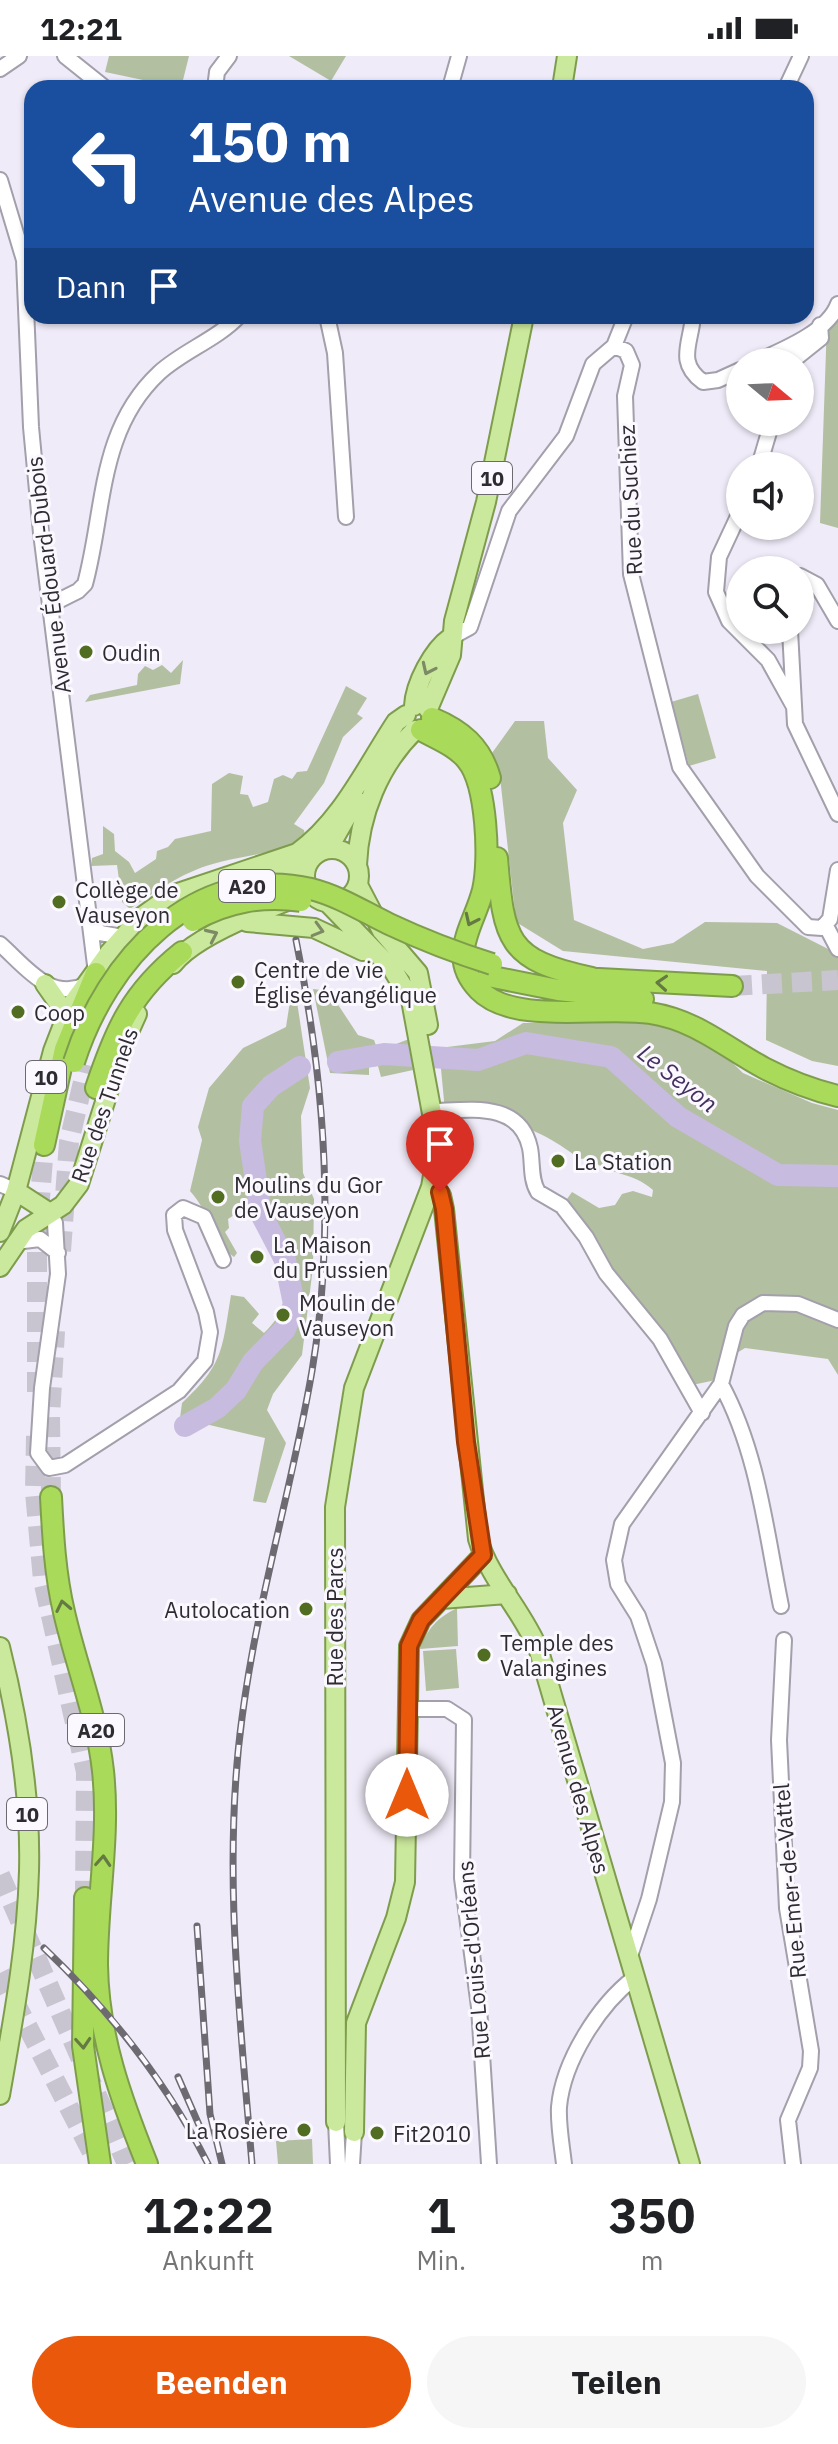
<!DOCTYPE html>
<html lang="de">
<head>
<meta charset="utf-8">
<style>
	body { margin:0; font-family:"IBM Plex Sans",sans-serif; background:#f6f6f6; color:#202124; height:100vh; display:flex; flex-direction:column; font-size:30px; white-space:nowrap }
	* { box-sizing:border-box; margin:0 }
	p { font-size:26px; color:#757577 }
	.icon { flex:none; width:44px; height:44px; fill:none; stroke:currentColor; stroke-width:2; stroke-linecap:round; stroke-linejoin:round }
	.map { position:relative; height:2108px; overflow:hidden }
	.drawer { display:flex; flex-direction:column; background:#fff; flex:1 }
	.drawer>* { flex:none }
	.hud { position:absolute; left:24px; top:24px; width:790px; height:244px; border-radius:24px; box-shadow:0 2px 6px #0004; background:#1a4fa0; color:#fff; overflow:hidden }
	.needle { width:52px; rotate:109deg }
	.fabs { position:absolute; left:726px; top:292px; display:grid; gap:16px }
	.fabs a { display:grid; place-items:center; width:88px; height:88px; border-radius:50%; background:#fff; box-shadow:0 2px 6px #0004; font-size:40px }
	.pin { position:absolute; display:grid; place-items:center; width:68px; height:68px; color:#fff; margin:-82px -34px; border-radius:50% 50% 50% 0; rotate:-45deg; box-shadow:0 0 8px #0007 }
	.pin .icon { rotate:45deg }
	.me { position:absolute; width:88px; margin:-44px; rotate:0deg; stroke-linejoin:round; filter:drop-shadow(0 0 6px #0008) }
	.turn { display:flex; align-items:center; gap:28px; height:168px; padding:0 32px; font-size:36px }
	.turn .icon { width:104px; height:104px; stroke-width:2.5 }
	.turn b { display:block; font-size:56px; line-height:68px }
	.then { display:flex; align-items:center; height:76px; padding:0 32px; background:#0003; gap:16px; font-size:30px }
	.eta { display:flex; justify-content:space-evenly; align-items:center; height:136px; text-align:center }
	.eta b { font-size:48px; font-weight:700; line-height:56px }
	.primary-button { display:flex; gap:16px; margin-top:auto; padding:16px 32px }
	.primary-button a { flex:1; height:92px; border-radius:48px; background:#ea580c; color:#fff; font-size:32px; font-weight:700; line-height:92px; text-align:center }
	.primary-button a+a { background:#f6f6f6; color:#202124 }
	.status { display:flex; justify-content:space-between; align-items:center; height:56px; padding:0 40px; background:#fff; direction:ltr }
	.status svg { height:22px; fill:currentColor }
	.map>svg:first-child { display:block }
	.green { fill:#b2c0a1 }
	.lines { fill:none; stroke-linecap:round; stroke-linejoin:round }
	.river { stroke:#c8bbe0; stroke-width:22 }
	.highway-tunnel { stroke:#c8c5d0; stroke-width:20; stroke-dasharray:20 10; stroke-linecap:butt }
	.minor-casing { stroke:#a39fab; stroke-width:18 }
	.major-casing { stroke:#7e9d4c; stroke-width:22 }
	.highway-casing { stroke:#7e9d4c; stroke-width:24 }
	.minor { stroke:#fff; stroke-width:14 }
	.major { stroke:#cbe99c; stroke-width:18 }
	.highway { stroke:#a9da5a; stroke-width:20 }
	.rail-casing { stroke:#6d6a72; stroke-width:7 }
	.rail { stroke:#fbf9ff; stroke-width:4; stroke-dasharray:12; stroke-linecap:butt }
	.highway-bridge-casing { stroke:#7e9d4c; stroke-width:24; stroke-linecap:butt }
	.highway-bridge { stroke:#a9da5a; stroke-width:20 }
	.oneway { stroke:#7c8a66 }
	.oneway2 { stroke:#657a43 }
	.route-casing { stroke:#983908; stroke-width:20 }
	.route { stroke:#ea580c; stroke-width:14 }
	.poi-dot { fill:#516d21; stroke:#fbf9ff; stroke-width:3 }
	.labels { text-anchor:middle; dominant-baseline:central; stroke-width:6; stroke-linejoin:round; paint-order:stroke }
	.shield { fill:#fbf9ff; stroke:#6c6a6f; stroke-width:2 }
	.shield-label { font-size:20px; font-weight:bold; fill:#2e2c31 }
	.street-label { font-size:22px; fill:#2e2c31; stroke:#fbf9ff }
	.poi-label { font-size:22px; fill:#2e2c31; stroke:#fbf9ff; text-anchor:start }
	.water-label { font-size:24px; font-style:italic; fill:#443060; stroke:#fbf9ff }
</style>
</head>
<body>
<div class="status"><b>12:21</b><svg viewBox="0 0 49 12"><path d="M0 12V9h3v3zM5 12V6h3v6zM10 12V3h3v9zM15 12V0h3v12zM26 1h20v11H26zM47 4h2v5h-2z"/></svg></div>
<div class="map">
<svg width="838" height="2108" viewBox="0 0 838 2108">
	<rect width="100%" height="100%" fill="#efebf8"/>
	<path class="green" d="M109,0H189L181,32L105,16Z
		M289,0H346L331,25Z
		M838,262V472L820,467L827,266Z
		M183,604L180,628L85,646L90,639L137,629L138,618L145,610L153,614L162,609L171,617Z
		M346,630L367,642L357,658L363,662L343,681L324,727L294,768L304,774L305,780C278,798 251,798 220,806C186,814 159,833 130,853L122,846L117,809L91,810L92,802L103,798V770L114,778L115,795L129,806L135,817L156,803L157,795L168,791L175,783L211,775L212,728L229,717L243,720L240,738L248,739L253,751L268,746L274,723L283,719L292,723L297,716L307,715Z
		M698,638L716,702L689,710L671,646Z
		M515,665H544L548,702L577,734L563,767L574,864L643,893L673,887L705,866L777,867L838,898V1010L812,1005L766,984L767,915L563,895L516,866L500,721L492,697Z
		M313,933L329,935L358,979L374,984L378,995L409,983L413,1014L381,1021L378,1010L369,1011V1019L330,1017Z
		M296,939L310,1032L301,1060L303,1117L314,1143L313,1211L302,1299L273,1338L267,1354L286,1387L266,1447L253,1445L265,1382L180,1362L182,1347C224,1308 222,1293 231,1239L244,1241L259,1258L252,1267L264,1277C274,1267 284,1255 286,1240C289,1212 268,1167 245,1152L228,1163L229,1172L225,1176L237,1197L234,1201C214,1187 210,1157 190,1135L202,1084L198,1071L209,1032L243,992L286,971L290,945Z
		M523,967H654L716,991L743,1017L812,1047L838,1054V1319L828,1303L745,1292L722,1306L716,1324L692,1329L562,1150L572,1136L599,1152L615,1149L622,1138L633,1135L652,1141L653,1134C632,1115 609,1120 589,1102L580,1103C531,1066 504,1064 445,1055L439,992L495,985Z
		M457,1552L458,1590L420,1593C428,1572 437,1562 457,1552Z
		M456,1593L459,1632L426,1635L423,1595Z
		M312,2083L313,2108H278L276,2085Z"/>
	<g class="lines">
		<path class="river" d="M338,1006L384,998L478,1004L526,987L611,1001L678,1061L778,1119L838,1120
			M185,1370L217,1352L236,1334L253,1306L285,1273L294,1248L285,1204L261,1158L250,1085L253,1050L271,1030L300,1011"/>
		<path class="highway-tunnel" d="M732,930L838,924
			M61,1195L69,1086L87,1009
			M37,1336V1183L44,1089
			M36,1380L35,1436L43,1524L86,1716L85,1842
			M51,1441L50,1361L55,1275
			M0,1819L127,2108
			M0,1917L98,2108"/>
		<defs>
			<path id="minor" d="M65,0L105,32
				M0,13L19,0
				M215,32L217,16L229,0
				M450,32L459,0
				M786,32L801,0
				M0,124L24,204L31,371L41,477L96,917
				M327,260L335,297L346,461
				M693,260C691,288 676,306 703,326L718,324L740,314
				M614,290L626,295L632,309L625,340L631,518L680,711L757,820L808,871L822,872L830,863L838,814
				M614,290L626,260
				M756,306C782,294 828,276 838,248
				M791,306L821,282L820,269
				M759,410L772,366
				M740,456L719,501L716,536L729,565L768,604L793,649
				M800,520L817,529L838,565
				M50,549L78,535L85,528C105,454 98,374 159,317C183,295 216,284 239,260
				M790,574L795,668L838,758
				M450,582L470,571L509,455L566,380L593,308L614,290
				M88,863L100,877L123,881
				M826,870L838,893
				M0,888C24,909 50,946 85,929
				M433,1055C470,1054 520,1045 530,1092C533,1107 530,1123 538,1136L562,1150L586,1181L606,1217L660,1283L702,1357
				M0,1128L16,1135
				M50,1157L55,1167L58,1218L42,1332L38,1397L49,1412L65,1409L179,1335L205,1305L210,1276L206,1256L175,1174L174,1159L183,1152L204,1161L223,1204
				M15,1186L40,1183L58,1197
				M721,1328C758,1396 766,1476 781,1550
				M784,1584L779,1684L787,1852L811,1995L810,2012L788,2064L793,2108
				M407,1653H447L464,1664L462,1822L479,1951L489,2108
				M629,1903L649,1843L672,1746L673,1707L654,1608L638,1560L618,1528L614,1504L622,1468L721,1328L736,1270L743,1259L763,1247L798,1248L838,1264
				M336,2066L338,2108
				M352,2108L354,2076
				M564,2108C562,2090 558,2069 559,2051C563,2005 599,1949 634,1922"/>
			<path id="major" d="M562,32L567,0
				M414,650C415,628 433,594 450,582
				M428,653L451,599L454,565L486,446L524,260
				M305 820a27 27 0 1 1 54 0a27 27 0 1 1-54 0Z
				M328,793L356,744
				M357,809C359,759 379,709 415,674
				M253,819L305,814
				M358,829L382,875L418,917L428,969
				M329,848L393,914L411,944L438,1090L431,1131L354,1332L335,1451L336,2066
				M247,866L314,872L363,895
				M173,908C193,882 258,856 290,844
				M45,928L59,948L63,968
				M431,1131L441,1139L444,1153L478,1483C490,1524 523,1555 539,1595L690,2108
				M16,1135L50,1157
				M0,1176L16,1135L53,995L70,951L109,897L140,862L172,839L297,797C341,766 367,710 396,666L406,659
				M0,1211L26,1173L63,1149L79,1128L123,989L137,958
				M441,1543L507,1538
				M0,1591C18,1663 31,1740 29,1815C27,1890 13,1965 0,2039
				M354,2076L356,1967L396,1862L405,1826L409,1590L421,1564L483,1499"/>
			<path id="highway" d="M432,662C461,674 481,690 490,722
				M421,674C437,683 456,690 467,704C487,728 490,804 483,834C474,870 446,900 479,934C514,970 604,949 650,957C696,964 725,991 764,1012C787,1024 813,1034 838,1040
				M497,802C504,883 505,904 592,922
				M488,920L558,934L643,943
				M580,922L732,930
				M96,1032C116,972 132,936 182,896
				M44,1089L65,993L96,917
				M51,1441C53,1480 55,1518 64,1556C76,1609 97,1660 103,1715C110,1780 97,1844 97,1909C98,1980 121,2043 147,2108
				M85,1842L83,1990L100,2108"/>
		</defs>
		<use href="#minor" class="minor-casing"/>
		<use href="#major" class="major-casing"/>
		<use href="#highway" class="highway-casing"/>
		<use href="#minor" class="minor"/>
		<use href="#major" class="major"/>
		<use href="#highway" class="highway"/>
		<defs>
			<path id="rail" d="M197,1870L210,2058L222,2108
				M44,1892C111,1956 166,2025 208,2108
				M178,2021L199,2069
				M252,2108C240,1961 222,1809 242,1662C257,1545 292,1432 312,1315C336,1171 325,1026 296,884"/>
		</defs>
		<use href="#rail" class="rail-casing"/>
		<use href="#rail" class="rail"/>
		<defs>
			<path id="highway-bridge" d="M193,865C225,846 264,839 301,845
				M74,1006C106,905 194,806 311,833C339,840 364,856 389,868C423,884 457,897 492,908"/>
		</defs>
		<use href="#highway-bridge" class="highway-bridge-casing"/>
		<use href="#highway-bridge" class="highway-bridge"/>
	</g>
	<defs><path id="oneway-chevron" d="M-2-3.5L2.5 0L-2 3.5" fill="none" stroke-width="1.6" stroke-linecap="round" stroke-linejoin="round" transform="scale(2)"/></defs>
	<g class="oneway">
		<use href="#oneway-chevron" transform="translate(428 613) rotate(115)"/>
		<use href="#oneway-chevron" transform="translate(318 874) rotate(16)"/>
		<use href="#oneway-chevron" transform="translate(212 879) rotate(-25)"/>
	</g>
	<g class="oneway2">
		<use href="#oneway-chevron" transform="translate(471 864) rotate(115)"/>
		<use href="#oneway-chevron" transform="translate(662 927) rotate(-176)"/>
		<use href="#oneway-chevron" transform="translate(63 1550) rotate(-102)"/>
		<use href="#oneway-chevron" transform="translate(103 1805) rotate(-86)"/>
		<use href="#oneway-chevron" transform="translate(83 1987) rotate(86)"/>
	</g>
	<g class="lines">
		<defs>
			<path id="route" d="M407,1739L409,1590L421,1564L483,1499L466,1386L444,1153L440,1136"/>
		</defs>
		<use href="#route" class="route-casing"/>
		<use href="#route" class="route"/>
	</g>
	<g class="poi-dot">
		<circle cx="86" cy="596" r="8"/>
		<circle cx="59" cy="846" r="8"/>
		<circle cx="238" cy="926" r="8"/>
		<circle cx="18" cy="956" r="8"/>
		<circle cx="558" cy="1105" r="8"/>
		<circle cx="218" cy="1141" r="8"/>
		<circle cx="257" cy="1201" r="8"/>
		<circle cx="283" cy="1259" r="8"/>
		<circle cx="306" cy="1553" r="8"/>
		<circle cx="484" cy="1599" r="8"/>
		<circle cx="304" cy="2074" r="8"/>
		<circle cx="377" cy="2077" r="8"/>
	</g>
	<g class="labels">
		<g class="shield">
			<rect x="472" y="406" width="40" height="32" rx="6"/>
			<rect x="219" y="814" width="56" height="32" rx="6"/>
			<rect x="26" y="1005" width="40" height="32" rx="6"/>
			<rect x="68" y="1658" width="56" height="32" rx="6"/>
			<rect x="7" y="1742" width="40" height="32" rx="6"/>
		</g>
		<g class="shield-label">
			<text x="492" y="422">10</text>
			<text x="247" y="830">A20</text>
			<text x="46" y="1021">10</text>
			<text x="96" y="1674">A20</text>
			<text x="27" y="1758">10</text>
		</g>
		<g class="street-label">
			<text transform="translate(630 444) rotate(-93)">Rue du Suchiez</text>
			<text transform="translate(48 519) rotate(-97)">Avenue Édouard-Dubois</text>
			<text transform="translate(104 1049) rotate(-71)">Rue des Tunnels</text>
			<text transform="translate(334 1561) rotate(-90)">Rue des Parcs</text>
			<text transform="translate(579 1733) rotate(74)">Avenue des Alpes</text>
			<text transform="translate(789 1825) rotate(-95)">Rue Emer-de-Vattel</text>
			<text transform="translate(473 1904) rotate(-95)">Rue Louis-d'Orléans</text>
		</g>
		<g class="poi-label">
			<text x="102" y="596">Oudin</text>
			<text x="75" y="833">Collège de<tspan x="75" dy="25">Vauseyon</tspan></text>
			<text x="254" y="913">Centre de vie<tspan x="254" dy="25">Église évangélique</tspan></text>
			<text x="34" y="956">Coop</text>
			<text x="574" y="1105">La Station</text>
			<text x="234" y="1128">Moulins du Gor<tspan x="234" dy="25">de Vauseyon</tspan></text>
			<text x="273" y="1188">La Maison<tspan x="273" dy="25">du Prussien</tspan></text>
			<text x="299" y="1246">Moulin de<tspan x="299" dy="25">Vauseyon</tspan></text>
			<text x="290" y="1553" text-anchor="end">Autolocation</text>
			<text x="500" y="1586">Temple des<tspan x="500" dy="25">Valangines</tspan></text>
			<text x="288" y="2074" text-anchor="end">La Rosière</text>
			<text x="393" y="2077">Fit2010</text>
		</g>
		<g class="water-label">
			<text transform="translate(678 1022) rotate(38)">Le Seyon</text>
		</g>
	</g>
</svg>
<div class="fabs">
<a><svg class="needle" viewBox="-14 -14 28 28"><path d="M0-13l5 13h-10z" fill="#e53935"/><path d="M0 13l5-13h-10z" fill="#757577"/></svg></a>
<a><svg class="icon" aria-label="sound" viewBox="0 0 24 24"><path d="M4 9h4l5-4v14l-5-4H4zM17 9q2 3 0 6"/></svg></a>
<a><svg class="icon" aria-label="search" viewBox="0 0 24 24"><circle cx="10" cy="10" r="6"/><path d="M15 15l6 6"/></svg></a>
</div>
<div class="pin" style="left:440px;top:1136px;background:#d93025"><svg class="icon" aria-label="arrive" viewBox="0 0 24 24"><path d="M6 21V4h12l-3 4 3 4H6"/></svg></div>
<svg class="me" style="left:407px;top:1739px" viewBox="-20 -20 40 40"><circle r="19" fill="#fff"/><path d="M0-13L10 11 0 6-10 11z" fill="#ea580c"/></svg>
<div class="hud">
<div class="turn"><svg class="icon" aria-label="left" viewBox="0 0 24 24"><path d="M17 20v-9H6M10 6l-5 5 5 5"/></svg><div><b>150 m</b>Avenue des Alpes</div></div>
<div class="then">Dann<svg class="icon" aria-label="arrive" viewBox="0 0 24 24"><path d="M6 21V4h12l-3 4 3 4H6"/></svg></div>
</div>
</div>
<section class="drawer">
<div class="eta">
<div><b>12:22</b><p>Ankunft</p></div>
<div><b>1</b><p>Min.</p></div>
<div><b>350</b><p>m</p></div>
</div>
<div class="primary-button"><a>Beenden</a><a>Teilen</a></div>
</section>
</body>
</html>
